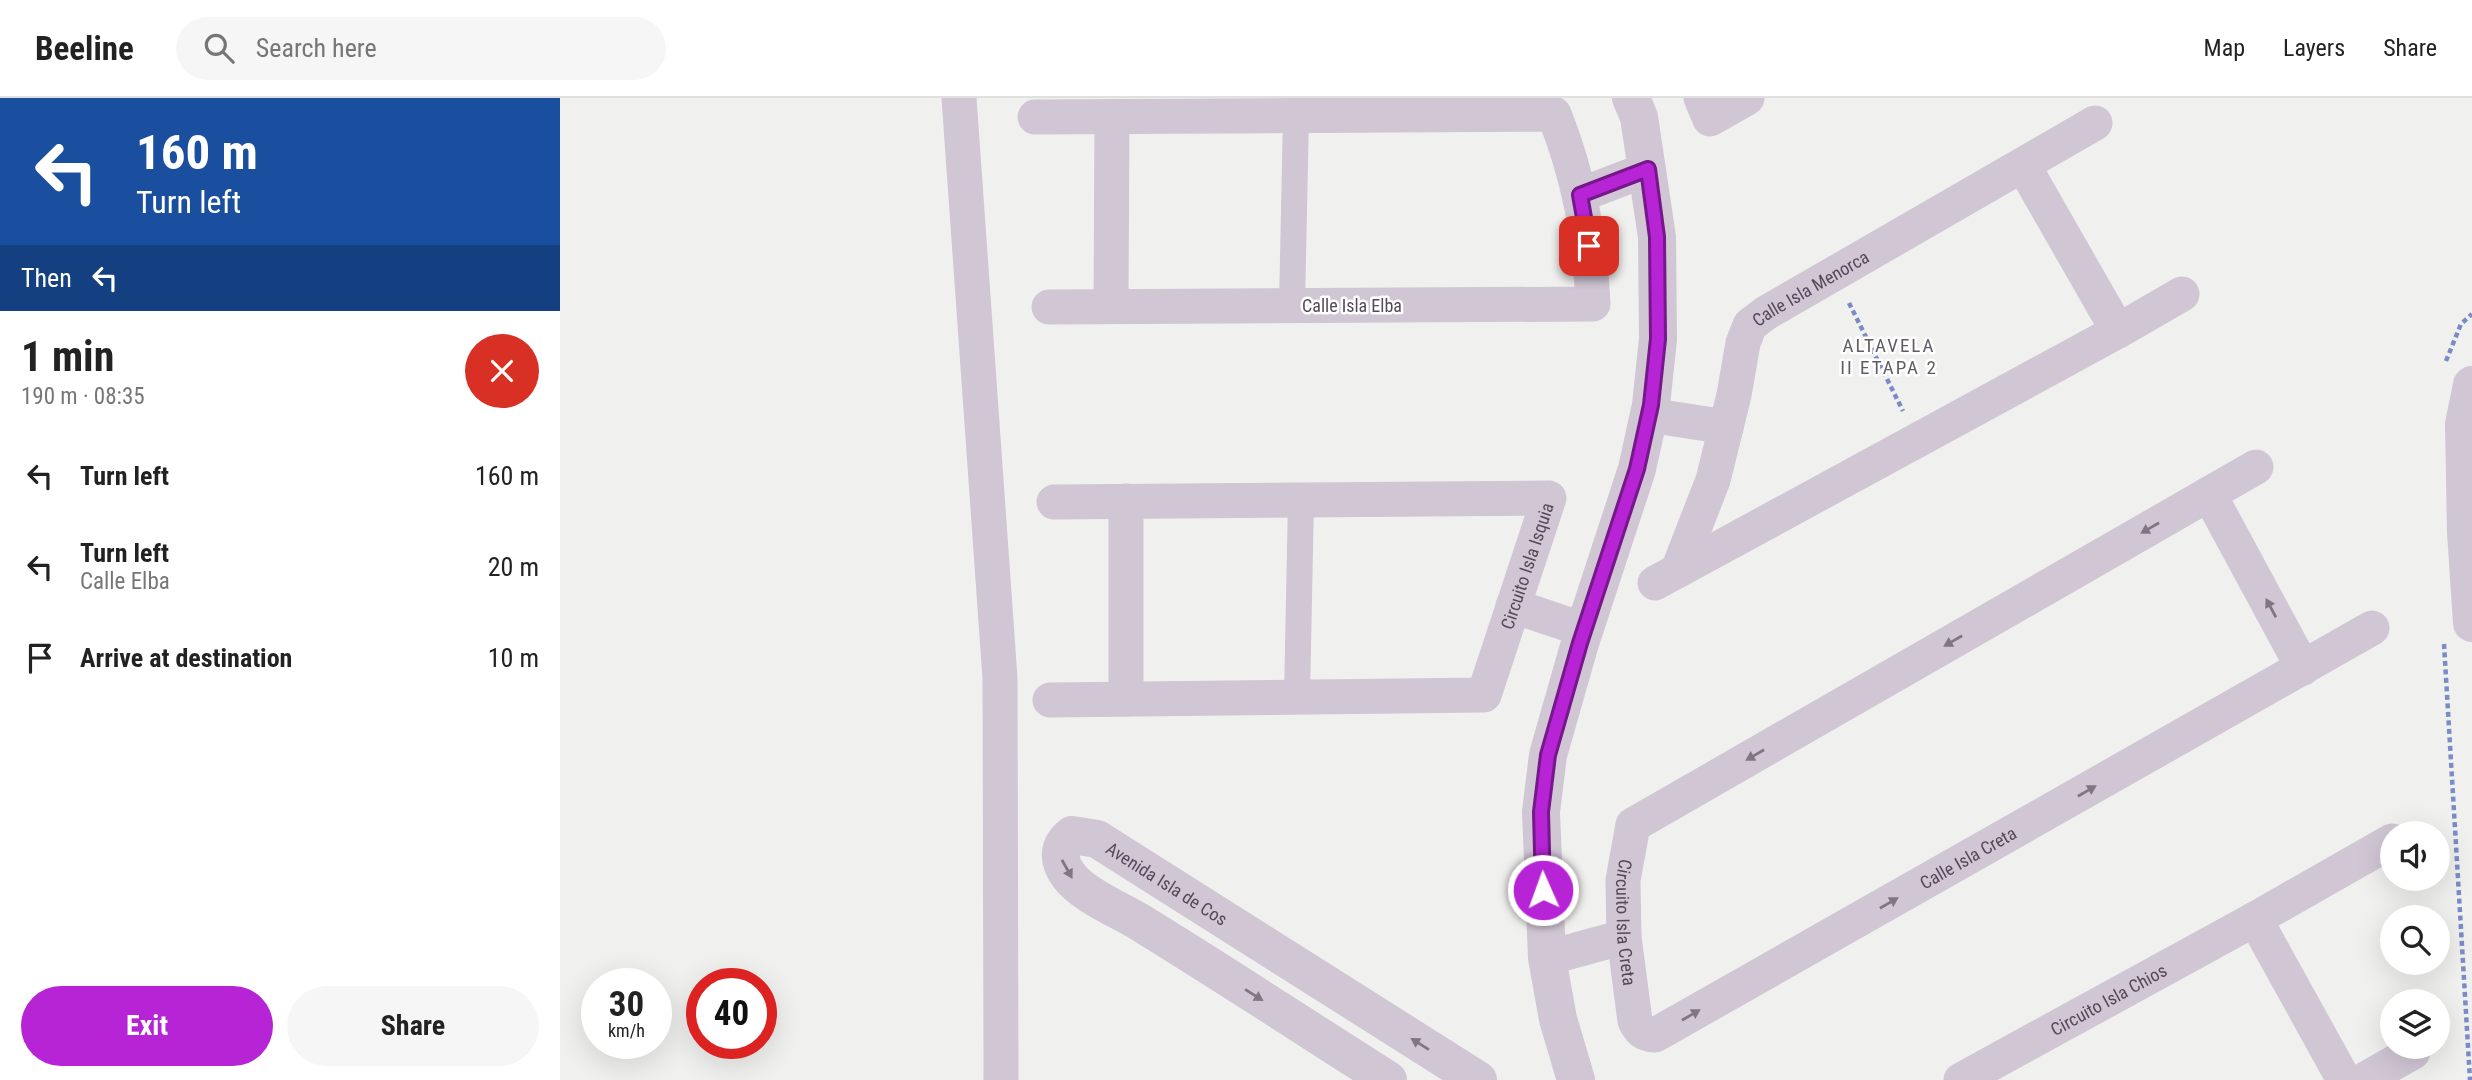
<!DOCTYPE html>
<html lang="en">
<head>
<meta charset="utf-8">
<style>
	body { margin:0; font-family:"Roboto Condensed",sans-serif; background:#f6f6f6; color:#222; height:100vh; display:flex; flex-direction:column; font-size:26px; white-space:nowrap }
	* { box-sizing:border-box; margin:0 }
	p { font-size:23px; color:#767676 }
	.icon { flex:none; width:38px; height:38px; fill:none; stroke:currentColor; stroke-width:2; stroke-linecap:round; stroke-linejoin:round }
	.map { position:relative; flex:1; overflow:hidden }
	.side { display:flex; flex-direction:column; background:#fff; width:560px }
	.side>* { flex:none }
	.guide { background:#1a4fa0; color:#fff; overflow:hidden }
	.tools { position:absolute; left:1820px; top:723px; display:grid; gap:14px }
	.tools a { display:grid; place-items:center; width:70px; height:70px; border-radius:50%; background:#fff; box-shadow:0 7px 28px #0002; font-size:35px }
	.speed { position:absolute; left:21px; top:870px; display:flex; gap:14px; font-size:35px; font-weight:700; text-align:center }
	.speed>* { display:grid; place-content:center; width:91px; height:91px; border-radius:50%; background:#fff; box-shadow:0 7px 28px #0002; line-height:1 }
	.speed small { font-size:18px; font-weight:400 }
	.speed .limit { border:10px solid #d22; background:#fff; color:#111 }
	.pin { position:absolute; display:grid; place-items:center; width:60px; height:60px; color:#fff; margin:-30px; border-radius:14px; box-shadow:0 4px 10px #0006 }
	.me { position:absolute; width:77px; margin:-38px; rotate:358deg; stroke-linejoin:round; filter:drop-shadow(0 0 5px #0008) }
	.turn { display:flex; align-items:center; gap:24px; height:147px; padding:0 21px; font-size:32px }
	.turn .icon { width:91px; height:91px; stroke-width:2.5 }
	.turn b { display:block; font-size:49px; line-height:60px }
	.then { display:flex; align-items:center; height:66px; padding:0 21px; background:#0003; gap:14px; font-size:26px }
	.round { display:grid; place-items:center; flex:none; width:74px; height:74px; border-radius:37px; background:#f6f6f6 }
	.head { display:flex; align-items:center; justify-content:space-between; height:119px; padding:0 21px }
	h1 { font-size:42px; font-weight:700; line-height:52px }
	.primary-button { display:flex; gap:14px; margin-top:auto; padding:14px 21px }
	.primary-button a { flex:1; height:80px; border-radius:42px; background:#b624d5; color:#fff; font-size:28px; font-weight:700; line-height:80px; text-align:center }
	.primary-button a+a { background:#f6f6f6; color:#222 }
	ul { padding:0; list-style:none }
	li { display:flex; align-items:center; gap:21px; height:91px; padding:0 21px }
	li div { flex:1 }
	li b { display:block; font-size:26px }
	li em { font-style:normal }
	header { display:flex; align-items:center; gap:42px; box-sizing:border-box; height:98px; padding:0 35px; background:#fff; border-bottom:2px solid #e0e0e0 }
	header strong { font-size:33px }
	nav { display:flex; gap:38px; margin-inline-start:auto; font-size:24px }
	.search { width:490px; height:63px; background:#f6f6f6; display:flex; align-items:center; gap:18px; box-sizing:border-box; padding:0 24px; border-radius:38px; color:#767676; font-size:26px }
	main { display:flex; flex:1; min-height:0 }
	.map>svg:first-child { display:block }
	.lines { fill:none; stroke-linecap:round; stroke-linejoin:round }
	.path { stroke:#7a8cc8; stroke-width:4.5; stroke-dasharray:5 3.5; stroke-linecap:butt }
	.pedestrian { stroke:#d0c6d4; stroke-width:26 }
	.minor { stroke:#d0c6d4; stroke-width:35 }
	.tertiary { stroke:#d0c6d4; stroke-width:38 }
	.oneway { fill:#817485 }
	.route-casing { stroke:#76178a; stroke-width:18 }
	.route { stroke:#b624d5; stroke-width:12 }
	.labels { text-anchor:middle; dominant-baseline:central; stroke-width:5; stroke-linejoin:round; paint-order:stroke }
	.street-label { font-size:18px; fill:#56485b; stroke:#fff }
	.neighbourhood-label { font-size:19px; letter-spacing:2px; fill:#615b63; stroke:#fff }
</style>
</head>
<body>
<header>
<strong>Beeline</strong>
<div class="search"><svg class="icon" aria-label="search" viewBox="0 0 24 24"><circle cx="10" cy="10" r="6"/><path d="M15 15l6 6"/></svg>Search here</div>
<nav><a>Map</a><a>Layers</a><a>Share</a></nav>
</header>
<main>
<section class="side">
<div class="guide">
<div class="turn"><svg class="icon" aria-label="left" viewBox="0 0 24 24"><path d="M17 20v-9H6M10 6l-5 5 5 5"/></svg><div><b>160 m</b>Turn left</div></div>
<div class="then">Then<svg class="icon" aria-label="left" viewBox="0 0 24 24"><path d="M17 20v-9H6M10 6l-5 5 5 5"/></svg></div>
</div>
<div class="head"><div><h1>1 min</h1><p>190 m · 08:35</p></div><a class="round" style="background:#d93025;color:#fff"><svg class="icon" aria-label="close" viewBox="0 0 24 24"><path d="M6 6l12 12M18 6L6 18"/></svg></a></div>
<ul>
<li><svg class="icon" aria-label="left" viewBox="0 0 24 24"><path d="M17 20v-9H6M10 6l-5 5 5 5"/></svg><div><b>Turn left</b></div><em>160 m</em></li>
<li><svg class="icon" aria-label="left" viewBox="0 0 24 24"><path d="M17 20v-9H6M10 6l-5 5 5 5"/></svg><div><b>Turn left</b><p>Calle Elba</p></div><em>20 m</em></li>
<li><svg class="icon" aria-label="arrive" viewBox="0 0 24 24"><path d="M6 21V4h12l-3 4 3 4H6"/></svg><div><b>Arrive at destination</b></div><em>10 m</em></li>
</ul>
<div class="primary-button"><a>Exit</a><a>Share</a></div>
</section>
<div class="map">
<svg width="1912" height="982" viewBox="0 0 1912 982">
	<rect width="100%" height="100%" fill="#f0f1ee"/>
	<g class="lines">
		<path class="path" d="M1289,205L1343,313
			M1886,263L1901,226L1912,216
			M1884,546L1910,982"/>
		<path class="pedestrian" d="M732,207L736,18
			M737,599L741,402"/>
		<g class="minor">
			<path d="M399,0L440,580L441,982"/>
			<path d="M1141,0L1150,21L1187,0"/>
			<path d="M475,19L994,16C1019,79 1030,138 1033,206L489,209"/>
			<path d="M1463,67L1558,233"/>
			<path d="M1020,97L1088,71"/>
			<path d="M551,208L552,19"/>
			<path d="M1089,317L1166,329"/>
			<path id="s1" d="M1696,369L1073,727L1063,782L1064,839L1075,923C1080,932 1083,937 1095,937L1812,530"/>
			<path d="M1649,396L1743,570"/>
			<path d="M566,403V601"/>
			<path id="s2" d="M1118,472L1153,382L1174,297L1183,245L1190,227L1206,215L1535,25"/>
			<path d="M1095,485L1558,233L1622,196"/>
			<path d="M953,508L1025,532"/>
			<path id="s3" d="M490,602L924,597L989,400L494,404"/>
			<path d="M1695,821L1784,982"/>
			<path d="M987,860L1064,839"/>
			<path id="s4" d="M1401,982L1695,821L1832,743"/>
			<path d="M1804,982L1853,954"/>
		</g>
		<g class="tertiary">
			<path d="M1912,287L1904,326L1906,434L1912,525"/>
			<path id="s5" d="M828,982C746,930 664,876 581,825C560,812 523,797 509,778C498,763 497,749 512,737L537,741L918,982"/>
			<path d="M1016,982L998,921L987,860L981,714L988,657L1020,545L1077,371L1091,307L1098,241L1097,139L1079,19L1071,0"/>
		</g>
	</g>
	<defs><path id="oneway-solid" d="M-6-.8H1V-3.2L6.5 0L1 3.2V.8H-6Z" transform="scale(1.75)"/></defs>
	<g class="oneway">
		<use href="#oneway-solid" transform="translate(1590 430) rotate(150)"/>
		<use href="#oneway-solid" transform="translate(1711 510) rotate(-118)"/>
		<use href="#oneway-solid" transform="translate(1393 543) rotate(150)"/>
		<use href="#oneway-solid" transform="translate(1195 657) rotate(150)"/>
		<use href="#oneway-solid" transform="translate(1527 693) rotate(-30)"/>
		<use href="#oneway-solid" transform="translate(507 771) rotate(61)"/>
		<use href="#oneway-solid" transform="translate(1329 805) rotate(-30)"/>
		<use href="#oneway-solid" transform="translate(694 897) rotate(32)"/>
		<use href="#oneway-solid" transform="translate(1131 917) rotate(-30)"/>
		<use href="#oneway-solid" transform="translate(860 946) rotate(-148)"/>
	</g>
	<g class="lines">
		<defs>
			<path id="route" d="M983,792L981,714L988,657L1020,545L1077,371L1091,307L1098,241L1097,139L1088,71L1020,97L1029,148"/>
		</defs>
		<use href="#route" class="route-casing"/>
		<use href="#route" class="route"/>
	</g>
	<g class="labels">
		<g class="street-label">
			<text stroke="none"><textPath href="#s2" startOffset="327">Calle Isla Menorca</textPath></text>
			<text x="792" y="207">Calle Isla Elba</text>
			<text stroke="none"><textPath href="#s3" startOffset="570">Circuito Isla Isquia</textPath></text>
			<text stroke="none"><textPath href="#s1" startOffset="1302">Calle Isla Creta</textPath></text>
			<text stroke="none"><textPath href="#s5" startOffset="534">Avenida Isla de Cos</textPath></text>
			<text stroke="none"><textPath href="#s1" startOffset="817">Circuito Isla Creta</textPath></text>
			<text stroke="none"><textPath href="#s4" startOffset="168">Circuito Isla Chios</textPath></text>
		</g>
		<g class="neighbourhood-label">
			<text x="1329" y="247">ALTAVELA<tspan x="1329" dy="22">II ETAPA 2</tspan></text>
		</g>
	</g>
</svg>
<div class="tools">
<a><svg class="icon" aria-label="sound" viewBox="0 0 24 24"><path d="M4 9h4l5-4v14l-5-4H4zM17 9q2 3 0 6"/></svg></a>
<a><svg class="icon" aria-label="search" viewBox="0 0 24 24"><circle cx="10" cy="10" r="6"/><path d="M15 15l6 6"/></svg></a>
<a><svg class="icon" aria-label="layers" viewBox="0 0 24 24"><path d="M12 4l9 5-9 5-9-5zM3 14l9 5 9-5"/></svg></a>
</div>
<div class="speed"><div>30<small>km/h</small></div><div class="limit">40</div></div>
<div class="pin" style="left:1029px;top:148px;background:#d93025"><svg class="icon" aria-label="arrive" viewBox="0 0 24 24"><path d="M6 21V4h12l-3 4 3 4H6"/></svg></div>
<svg class="me" style="left:983px;top:792px" viewBox="-20 -20 40 40"><circle r="17" fill="#b624d5" stroke="#fff" stroke-width="3"/><path d="M0-11L8 9 0 5-8 9z" fill="#fff"/></svg>
</div>
</main>
</body>
</html>
